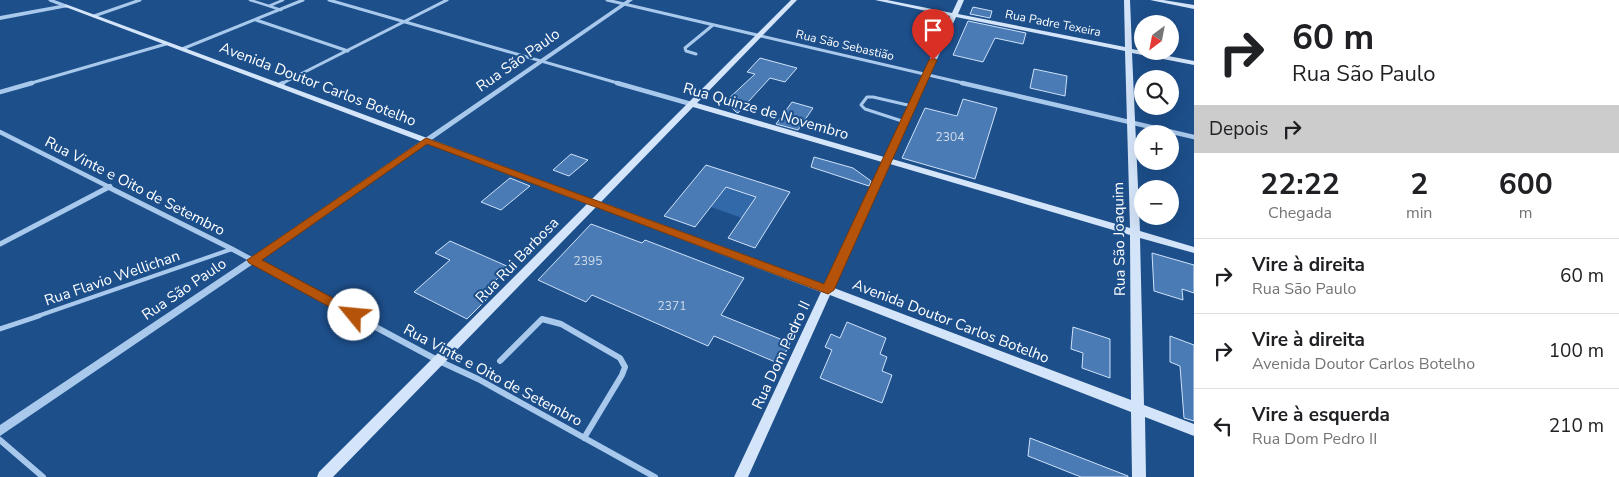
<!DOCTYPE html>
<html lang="pt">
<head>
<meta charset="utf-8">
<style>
	body { margin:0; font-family:"Nunito Sans",sans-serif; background:#f6f6f6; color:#202124; height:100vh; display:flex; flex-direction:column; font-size:19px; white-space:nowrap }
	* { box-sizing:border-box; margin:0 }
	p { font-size:16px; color:#757577 }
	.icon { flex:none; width:28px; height:28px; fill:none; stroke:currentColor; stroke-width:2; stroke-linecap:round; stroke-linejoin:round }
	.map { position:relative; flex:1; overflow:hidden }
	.drawer { display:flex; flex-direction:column; background:#fff; width:425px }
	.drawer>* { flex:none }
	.hud { background:#fff; color:#202124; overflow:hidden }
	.needle { width:32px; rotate:212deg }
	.buttons { position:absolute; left:1134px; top:15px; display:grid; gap:10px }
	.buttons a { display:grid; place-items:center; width:45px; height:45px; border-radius:50%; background:#fff; box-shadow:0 5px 20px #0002; font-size:25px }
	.pin { position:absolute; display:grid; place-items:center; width:42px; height:42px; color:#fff; margin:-51px -21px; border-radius:50% 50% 50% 0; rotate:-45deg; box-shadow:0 0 5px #0007 }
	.pin .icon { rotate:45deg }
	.me { position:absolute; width:55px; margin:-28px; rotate:298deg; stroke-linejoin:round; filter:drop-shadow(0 0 4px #0008) }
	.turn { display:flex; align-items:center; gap:18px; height:105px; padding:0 15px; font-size:22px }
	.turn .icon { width:65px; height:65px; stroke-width:2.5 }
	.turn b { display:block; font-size:35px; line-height:42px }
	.then { display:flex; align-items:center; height:48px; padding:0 15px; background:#0003; gap:10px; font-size:19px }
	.eta { display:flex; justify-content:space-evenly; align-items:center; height:85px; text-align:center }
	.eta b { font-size:30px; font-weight:700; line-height:35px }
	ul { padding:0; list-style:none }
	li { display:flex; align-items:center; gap:15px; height:75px; padding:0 15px; border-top:1px solid #e0e0e0 }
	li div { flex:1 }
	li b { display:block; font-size:19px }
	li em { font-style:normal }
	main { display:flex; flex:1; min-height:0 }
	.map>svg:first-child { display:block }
	.green { fill:#3169a9 }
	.building { fill:#4a7bb5; stroke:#cee2f9 }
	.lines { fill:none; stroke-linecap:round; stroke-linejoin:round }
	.service-far3 { stroke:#a9c9ec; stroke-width:2.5 }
	.service-far2 { stroke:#a9c9ec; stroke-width:3 }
	.service-far1 { stroke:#a9c9ec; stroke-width:4 }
	.service { stroke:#a9c9ec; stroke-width:5 }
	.minor-far3 { stroke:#a9c9ec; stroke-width:3 }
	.minor-far2 { stroke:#a9c9ec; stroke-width:4.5 }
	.minor-far1 { stroke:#a9c9ec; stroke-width:5 }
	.minor { stroke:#a9c9ec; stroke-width:6 }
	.tertiary { fill:#a9c9ec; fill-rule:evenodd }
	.secondary { fill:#d5e5f9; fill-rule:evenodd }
	.route { fill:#b45309; stroke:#753606 }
	.labels { text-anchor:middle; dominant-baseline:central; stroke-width:4; stroke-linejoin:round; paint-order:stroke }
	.far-street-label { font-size:12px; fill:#fff; stroke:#1d4f8b }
	.number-label { font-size:12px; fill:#d2deec }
	.street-label { font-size:15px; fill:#fff; stroke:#1d4f8b }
</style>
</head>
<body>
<main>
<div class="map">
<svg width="1194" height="477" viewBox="0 0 1194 477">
	<rect width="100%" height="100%" fill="#1d4f8b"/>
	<path class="green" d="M726,187L756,197L742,218L711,207Z"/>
	<path class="building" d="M973,7L992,11L990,18L970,14Z
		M968,21L1026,33L1023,44L995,38L983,62L953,55Z
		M760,58L797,68L785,82L770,78L738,113L736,112L726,101L755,74L747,72Z
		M1034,69L1067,76L1065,96L1030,88Z
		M963,99L997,108L975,179L902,158L925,108L957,116Z
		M792,102L813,108L798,130L776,124Z
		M571,154L588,160L569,176L553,170Z
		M814,157L853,168L871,181L869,186L811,167Z
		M706,165L790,192L755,248L728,238L756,197L726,187L695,227L664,216Z
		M510,178L530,186L501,210L481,202Z
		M591,224L642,243L645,240L744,278L721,315L790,343L780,364L714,336L708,346L592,295L586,302L538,280Z
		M450,241L509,267L493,283L500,286L467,319L414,292L450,260L435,253Z
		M1152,253L1194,265V293L1182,289L1183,300L1154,291Z
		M847,322L886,338L880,354L887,357L882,371L892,375L882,403L820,378L832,350L825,347L831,334L840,338Z
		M1073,327L1110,339V378L1082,368L1083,353L1071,349Z
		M1170,336L1194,345V421L1184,418L1180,366L1170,362Z
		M1030,438L1128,476V477H1081L1028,456Z"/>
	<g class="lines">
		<path class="service-far3" d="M250,0L269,6
			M281,10L269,6L283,0"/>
		<path class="service-far2" d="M905,122L865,109L861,105L867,97H873L912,106"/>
		<path class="service-far1" d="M35,317L232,249"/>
		<path class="service" d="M0,329L39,316"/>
		<path class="minor-far3" d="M50,0L66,6
			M329,0L621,84
			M607,0L967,84
			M94,16L140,0
			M256,20L348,51
			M182,49L303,0
			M696,54L686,51L685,48L713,25
			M28,84L166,44
			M281,84L447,0"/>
		<path class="minor-far2" d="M617,83L691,104
			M962,83L1194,137
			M279,85L283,83
			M0,92L32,83
			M0,132L111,188
			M107,188L110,186"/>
		<path class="minor-far1" d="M108,187L232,249L358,317
			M0,244L109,187"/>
		<path class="minor" d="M355,316L439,361L478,379L655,477
			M500,361L542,319L561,324L620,358L625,367L622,375L584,438
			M0,440L43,477"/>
		<path class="tertiary" d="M627,0H633L256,262L0,436V425L250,258Z
			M66,4L69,6L68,7L0,20V16Z"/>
		<path class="secondary" d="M791,0H797L697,103L884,157L950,16L875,0H887L952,13L958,0H964L958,14L1125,47L1124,0H1130L1132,49L1194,61V65L1132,53L1140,231L1194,247V253L1140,238L1144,405L1194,424V436L1145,417L1146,477H1132L1131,412L830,295L748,477H734L821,292L596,207L333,477H317L319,472L587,204L63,6L68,5L592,199ZM956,17L1125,51L1130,228L892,159ZM693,107L882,162L824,284L601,202ZM890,164L1130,235L1131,400L834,288Z
			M1150,0H1163L1194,5V9Z"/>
	</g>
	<path class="route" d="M933,58L937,60L834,290L828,294L427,144L262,260L359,312L361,315L359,318H350L249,263L247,260L426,138L824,284L929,60Z"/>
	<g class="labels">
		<g class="far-street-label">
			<text transform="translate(1053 23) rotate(11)">Rua Padre Texeira</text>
			<text transform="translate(845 45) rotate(13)">Rua São Sebastião</text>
		</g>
		<g class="number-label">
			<text x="950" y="137">2304</text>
			<text x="588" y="261">2395</text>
			<text x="672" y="306">2371</text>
		</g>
		<g class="street-label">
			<text transform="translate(518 60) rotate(-35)">Rua São Paulo</text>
			<text transform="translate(318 84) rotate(21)">Avenida Doutor Carlos Botelho</text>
			<text transform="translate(766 111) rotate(16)">Rua Quinze de Novembro</text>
			<text transform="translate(135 186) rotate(27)">Rua Vinte e Oito de Setembro</text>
			<text transform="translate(1119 239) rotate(-91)">Rua São Joaquim</text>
			<text transform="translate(517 260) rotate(-46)">Rua Rui Barbosa</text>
			<text transform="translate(112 278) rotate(-19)">Rua Flavio Wellichan</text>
			<text transform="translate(184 289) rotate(-34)">Rua São Paulo</text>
			<text transform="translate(951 321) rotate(21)">Avenida Doutor Carlos Botelho</text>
			<text transform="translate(781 355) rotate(-65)">Rua Dom Pedro II</text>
			<text transform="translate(493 375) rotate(28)">Rua Vinte e Oito de Setembro</text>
		</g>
	</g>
</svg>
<div class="buttons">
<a><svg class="needle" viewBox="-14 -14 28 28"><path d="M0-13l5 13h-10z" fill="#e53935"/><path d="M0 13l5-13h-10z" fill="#757577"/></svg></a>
<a><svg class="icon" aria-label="search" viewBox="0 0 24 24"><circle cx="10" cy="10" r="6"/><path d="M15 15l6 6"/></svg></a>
<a>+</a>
<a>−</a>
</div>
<div class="pin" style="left:933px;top:60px;background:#d93025"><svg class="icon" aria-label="arrive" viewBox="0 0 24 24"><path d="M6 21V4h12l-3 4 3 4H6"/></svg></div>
<svg class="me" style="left:354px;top:315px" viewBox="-20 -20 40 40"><circle r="19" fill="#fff"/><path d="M0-13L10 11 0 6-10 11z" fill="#b45309"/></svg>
</div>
<section class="drawer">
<div class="hud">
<div class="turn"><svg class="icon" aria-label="right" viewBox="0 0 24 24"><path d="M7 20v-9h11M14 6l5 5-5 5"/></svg><div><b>60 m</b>Rua São Paulo</div></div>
<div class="then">Depois<svg class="icon" aria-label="right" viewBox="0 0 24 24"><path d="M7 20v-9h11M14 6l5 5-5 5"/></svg></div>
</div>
<div class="eta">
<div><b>22:22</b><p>Chegada</p></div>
<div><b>2</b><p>min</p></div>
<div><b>600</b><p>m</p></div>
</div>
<ul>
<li><svg class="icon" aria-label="right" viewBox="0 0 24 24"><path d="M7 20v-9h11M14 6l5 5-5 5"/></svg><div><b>Vire à direita</b><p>Rua São Paulo</p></div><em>60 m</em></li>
<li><svg class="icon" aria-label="right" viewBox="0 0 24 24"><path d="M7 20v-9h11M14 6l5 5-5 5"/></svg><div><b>Vire à direita</b><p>Avenida Doutor Carlos Botelho</p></div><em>100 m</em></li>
<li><svg class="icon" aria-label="left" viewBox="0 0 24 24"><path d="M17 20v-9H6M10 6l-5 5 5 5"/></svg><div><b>Vire à esquerda</b><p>Rua Dom Pedro II</p></div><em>210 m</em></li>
</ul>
</section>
</main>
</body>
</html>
